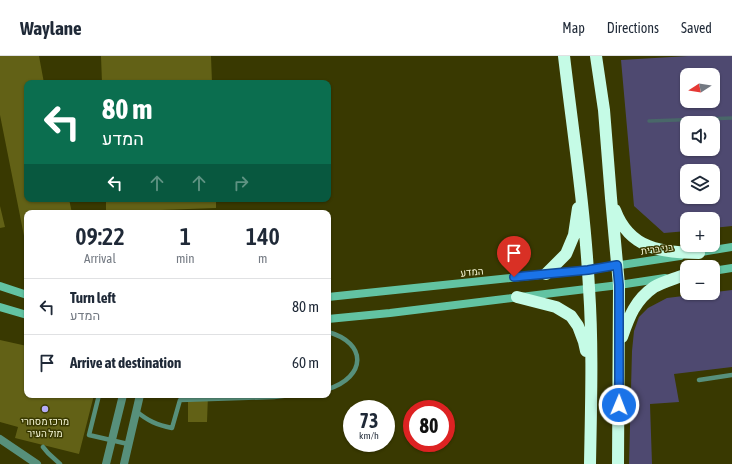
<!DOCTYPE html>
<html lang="en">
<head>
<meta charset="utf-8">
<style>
	body { margin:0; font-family:"Asap Condensed",Heebo,sans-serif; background:#f6f6f7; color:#1f2937; height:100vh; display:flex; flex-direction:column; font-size:15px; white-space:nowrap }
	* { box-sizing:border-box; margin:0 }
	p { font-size:13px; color:#747a83 }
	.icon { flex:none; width:22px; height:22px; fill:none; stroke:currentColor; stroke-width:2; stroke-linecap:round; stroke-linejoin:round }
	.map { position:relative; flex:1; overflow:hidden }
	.details { position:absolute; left:24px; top:154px; width:307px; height:188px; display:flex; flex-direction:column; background:#fff; border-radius:8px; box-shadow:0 1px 3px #0004 }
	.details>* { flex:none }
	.banner { position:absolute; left:24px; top:24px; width:307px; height:122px; border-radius:8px; box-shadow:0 1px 3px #0004; background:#0b6e4f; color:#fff; overflow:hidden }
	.needle { width:26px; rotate:258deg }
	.fabs { position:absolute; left:680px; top:12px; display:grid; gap:8px }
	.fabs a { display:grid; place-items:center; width:40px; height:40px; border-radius:8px; background:#fff; box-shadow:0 1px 3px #0004; font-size:20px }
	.speed { position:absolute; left:343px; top:344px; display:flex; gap:8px; font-size:20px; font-weight:700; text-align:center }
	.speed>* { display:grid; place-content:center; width:52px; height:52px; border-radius:50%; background:#fff; box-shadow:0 1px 3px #0004; line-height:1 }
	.speed small { font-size:10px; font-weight:400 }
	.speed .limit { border:6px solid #d22; background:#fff; color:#111 }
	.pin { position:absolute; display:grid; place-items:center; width:34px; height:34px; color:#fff; margin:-41px -17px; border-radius:50% 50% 50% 0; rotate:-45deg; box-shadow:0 0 4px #0007 }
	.pin .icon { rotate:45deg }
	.me { position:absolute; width:44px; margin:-22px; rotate:1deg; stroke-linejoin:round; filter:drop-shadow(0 0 3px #0008) }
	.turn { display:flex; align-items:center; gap:14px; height:84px; padding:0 12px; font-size:18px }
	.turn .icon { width:52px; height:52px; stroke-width:2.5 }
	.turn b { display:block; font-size:28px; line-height:34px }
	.lanes { display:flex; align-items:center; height:38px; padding:0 12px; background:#0003; justify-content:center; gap:20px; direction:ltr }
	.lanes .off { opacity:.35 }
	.eta { display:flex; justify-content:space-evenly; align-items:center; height:68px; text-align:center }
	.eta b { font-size:24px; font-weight:600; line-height:28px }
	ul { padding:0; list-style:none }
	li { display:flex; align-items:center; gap:12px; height:56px; padding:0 12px; border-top:1px solid #e0e1e3 }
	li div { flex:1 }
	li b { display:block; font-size:15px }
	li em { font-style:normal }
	header { display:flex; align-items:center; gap:24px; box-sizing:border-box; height:56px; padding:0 20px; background:#fff; border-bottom:1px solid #e0e1e3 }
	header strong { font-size:19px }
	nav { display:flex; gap:22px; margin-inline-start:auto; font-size:14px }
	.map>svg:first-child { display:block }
	.green { fill:#4e4970; fill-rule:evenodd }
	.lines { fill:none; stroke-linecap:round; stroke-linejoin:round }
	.stream { stroke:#496769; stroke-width:3.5 }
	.building { fill:#626116 }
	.lane { stroke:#57907b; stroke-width:4.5 }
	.street { stroke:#57907b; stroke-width:8 }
	.secondary { stroke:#62c3a2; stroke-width:8 }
	.highway { stroke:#c5fbe6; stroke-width:12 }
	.route-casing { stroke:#114b97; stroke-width:10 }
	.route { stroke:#1a73e8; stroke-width:7 }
	.poi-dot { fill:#b5acf8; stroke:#393901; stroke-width:1.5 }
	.labels { text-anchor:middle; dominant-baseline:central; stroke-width:3; stroke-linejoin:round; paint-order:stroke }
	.street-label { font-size:10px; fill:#f3f4d2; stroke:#393901 }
	.poi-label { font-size:10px; fill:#f3f4d2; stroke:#393901 }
</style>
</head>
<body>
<header>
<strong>Waylane</strong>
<nav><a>Map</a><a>Directions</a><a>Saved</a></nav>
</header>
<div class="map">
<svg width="732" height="408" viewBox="0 0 732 408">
	<rect width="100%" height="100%" fill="#393901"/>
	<path class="green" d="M688,0H732V170L713,172V163H687V175L664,177L634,150L621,4ZM687,19H713V45H687ZM687,67H713V93H687ZM687,115H713V141H687Z
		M732,234V311L674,318L679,346L650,348L652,408H629L632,295L634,275L639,261L648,252L667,242Z"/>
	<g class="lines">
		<path class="stream" d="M649,65L732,62"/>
	</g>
	<path class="building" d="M0,0H39L44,27H27V143H69L72,157H27V190H26L0,59Z
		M101,0H211L212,27H102Z
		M106,143H216V152L106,156Z
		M0,150L5,171L0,172Z
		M0,284L27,290V339H94L79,398L15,382L18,371L0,366Z
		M188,339H208L207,366H188Z"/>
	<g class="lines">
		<path class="lane" d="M328,276C368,287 366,321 328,333
			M699,324L732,319
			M99,339L89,379L128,388
			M136,355C148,365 157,369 172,372L180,344L274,341L291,339
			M43,391L48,397L60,408"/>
		<path class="street" d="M0,383L37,408
			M106,408L123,339
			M124,408L140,339"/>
		<path class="secondary" d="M695,197L732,191
			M713,215L732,212
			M0,230L27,239
			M328,241L588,214L680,200
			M0,251L27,259
			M328,263L390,257L619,229L665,222"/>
		<path class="highway" d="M564,0C573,77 585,154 589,232C593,291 591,349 590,408
			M596,0L604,54L611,142L619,229L618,408
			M615,154C630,194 662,196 699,197
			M546,218L566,198L574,179L578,152
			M517,241L556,251L571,260L578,270L584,286L586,295
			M622,281C629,261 635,244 654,231C663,226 674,223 684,219"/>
	</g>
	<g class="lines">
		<defs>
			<path id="route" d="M514,221L588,214L617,209L619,229V349"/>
		</defs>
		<use href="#route" class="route-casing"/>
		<use href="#route" class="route"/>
	</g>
	<circle class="poi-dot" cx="45" cy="353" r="4"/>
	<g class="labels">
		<g class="street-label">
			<text transform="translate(657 193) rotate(-8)">בני ברית</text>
			<text transform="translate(472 216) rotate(-6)">המדע</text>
		</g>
		<g class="poi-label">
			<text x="45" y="365">מרכז מסחרי<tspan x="45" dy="12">מול העיר</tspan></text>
		</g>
	</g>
</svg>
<div class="fabs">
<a><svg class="needle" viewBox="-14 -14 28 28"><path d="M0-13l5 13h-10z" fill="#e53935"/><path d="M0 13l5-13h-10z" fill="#747a83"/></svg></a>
<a><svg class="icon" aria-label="sound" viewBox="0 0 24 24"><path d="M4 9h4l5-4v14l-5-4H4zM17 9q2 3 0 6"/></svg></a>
<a><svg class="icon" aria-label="layers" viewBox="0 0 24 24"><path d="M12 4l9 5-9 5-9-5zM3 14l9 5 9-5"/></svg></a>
<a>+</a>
<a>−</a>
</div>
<div class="speed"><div>73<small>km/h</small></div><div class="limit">80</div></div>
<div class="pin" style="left:514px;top:221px;background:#d93025"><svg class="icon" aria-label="arrive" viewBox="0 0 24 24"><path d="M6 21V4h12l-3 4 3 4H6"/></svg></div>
<svg class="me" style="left:619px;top:349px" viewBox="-20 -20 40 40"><circle r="17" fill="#1a73e8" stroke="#fff" stroke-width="3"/><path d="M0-11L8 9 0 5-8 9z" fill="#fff"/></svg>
<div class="banner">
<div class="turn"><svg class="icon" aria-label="left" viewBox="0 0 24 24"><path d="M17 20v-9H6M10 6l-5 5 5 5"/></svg><div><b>80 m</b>המדע</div></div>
<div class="lanes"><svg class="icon" aria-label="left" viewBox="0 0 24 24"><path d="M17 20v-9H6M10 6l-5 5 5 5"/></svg><svg class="icon off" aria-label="ahead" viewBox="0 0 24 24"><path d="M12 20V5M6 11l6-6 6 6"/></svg><svg class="icon off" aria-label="ahead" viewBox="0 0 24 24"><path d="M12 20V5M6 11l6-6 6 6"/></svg><svg class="icon off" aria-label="right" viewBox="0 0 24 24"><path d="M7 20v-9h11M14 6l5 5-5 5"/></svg></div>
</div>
<section class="details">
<div class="eta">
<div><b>09:22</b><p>Arrival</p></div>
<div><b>1</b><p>min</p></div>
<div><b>140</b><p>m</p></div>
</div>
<ul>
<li><svg class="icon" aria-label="left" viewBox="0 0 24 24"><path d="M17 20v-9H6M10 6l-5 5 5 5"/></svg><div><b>Turn left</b><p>המדע</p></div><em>80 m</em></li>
<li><svg class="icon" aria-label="arrive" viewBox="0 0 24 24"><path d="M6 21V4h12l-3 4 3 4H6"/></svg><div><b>Arrive at destination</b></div><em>60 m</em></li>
</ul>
</section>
</div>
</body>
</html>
